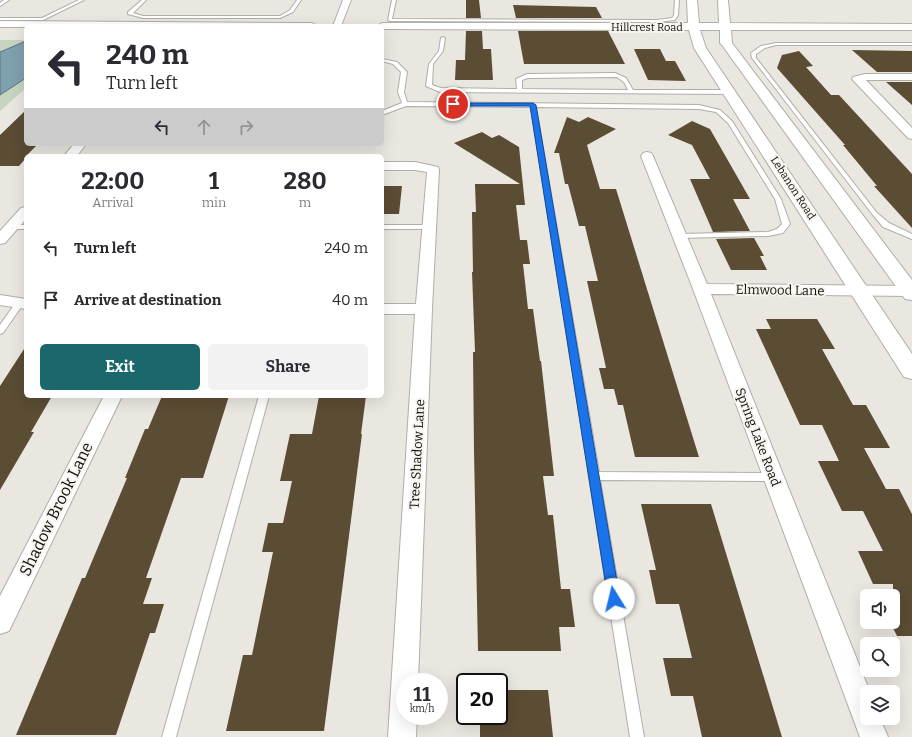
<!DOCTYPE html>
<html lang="en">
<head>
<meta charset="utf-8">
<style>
	body { margin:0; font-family:Bitter,serif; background:#f2f2f3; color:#2b2b33; height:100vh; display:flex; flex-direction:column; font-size:15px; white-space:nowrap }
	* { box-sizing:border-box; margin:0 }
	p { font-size:13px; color:#7c7c81 }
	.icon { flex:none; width:22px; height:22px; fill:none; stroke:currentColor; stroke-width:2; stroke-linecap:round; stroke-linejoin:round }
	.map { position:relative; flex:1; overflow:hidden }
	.details { position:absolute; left:24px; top:154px; width:360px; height:244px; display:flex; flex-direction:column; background:#fff; border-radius:6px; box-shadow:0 4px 16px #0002 }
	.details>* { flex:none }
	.guide { position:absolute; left:24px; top:24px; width:360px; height:122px; border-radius:6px; box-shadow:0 4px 16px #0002; background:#fff; color:#2b2b33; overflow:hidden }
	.fabs { position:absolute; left:860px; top:589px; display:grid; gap:8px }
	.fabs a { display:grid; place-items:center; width:40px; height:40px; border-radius:6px; background:#fff; box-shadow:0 4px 16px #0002; font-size:20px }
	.speed { position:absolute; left:396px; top:673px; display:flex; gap:8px; font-size:20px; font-weight:700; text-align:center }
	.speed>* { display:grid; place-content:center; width:52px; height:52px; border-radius:50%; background:#fff; box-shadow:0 4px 16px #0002; line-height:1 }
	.speed small { font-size:10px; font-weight:400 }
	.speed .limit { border:2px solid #111; border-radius:6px; background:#fff; color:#111 }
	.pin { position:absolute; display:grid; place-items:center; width:34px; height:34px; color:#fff; margin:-17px; border:2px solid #fff; border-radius:50%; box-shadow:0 1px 4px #0007 }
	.me { position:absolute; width:44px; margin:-22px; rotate:351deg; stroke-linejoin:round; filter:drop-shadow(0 0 3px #0008) }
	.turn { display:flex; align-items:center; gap:14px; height:84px; padding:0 16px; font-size:18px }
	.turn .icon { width:52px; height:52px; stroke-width:2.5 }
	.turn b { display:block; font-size:28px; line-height:34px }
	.lanes { display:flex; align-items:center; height:38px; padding:0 16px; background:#0003; justify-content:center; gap:20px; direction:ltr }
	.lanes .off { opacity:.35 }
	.eta { display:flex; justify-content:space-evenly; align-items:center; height:68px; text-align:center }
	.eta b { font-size:24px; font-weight:700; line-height:28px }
	.primary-button { display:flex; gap:8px; margin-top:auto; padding:8px 16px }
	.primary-button a { flex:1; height:46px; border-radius:6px; background:#1a676c; color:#fff; font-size:16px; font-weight:700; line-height:46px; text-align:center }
	.primary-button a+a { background:#f2f2f3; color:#2b2b33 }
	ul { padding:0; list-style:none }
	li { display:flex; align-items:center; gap:12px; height:52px; padding:0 16px }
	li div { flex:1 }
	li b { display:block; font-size:15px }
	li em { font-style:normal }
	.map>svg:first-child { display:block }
	.green { fill:#c6d5bf }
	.water { fill:#7fa0af; stroke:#5e747e }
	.building { fill:#5b4c34 }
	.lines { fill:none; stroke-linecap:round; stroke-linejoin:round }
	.service-casing { stroke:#b1ada8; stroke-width:2 }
	.minor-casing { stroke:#b1ada8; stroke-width:2 }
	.secondary-casing { stroke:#b1ada8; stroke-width:2 }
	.service { fill:#fff; fill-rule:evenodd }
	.minor { fill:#fff; fill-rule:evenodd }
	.secondary { fill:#fff; fill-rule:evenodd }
	.route { fill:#1a73e8; stroke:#114b97 }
	.labels { text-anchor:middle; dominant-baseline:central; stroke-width:4; stroke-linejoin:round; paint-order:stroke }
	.far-street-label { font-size:11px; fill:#100f0d; stroke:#f8f4ef }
	.street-label { font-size:13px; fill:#100f0d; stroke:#f8f4ef }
	.near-street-label { font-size:16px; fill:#100f0d; stroke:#f8f4ef }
</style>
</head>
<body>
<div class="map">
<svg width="912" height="737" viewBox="0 0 912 737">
	<rect width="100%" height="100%" fill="#eae7e1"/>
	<path class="green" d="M0,40H26V88L0,111Z"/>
	<path class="water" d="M26,41V78L0,95V52Z"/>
	<path class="building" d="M466,0H479L481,18H466Z
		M513,5L596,7L602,18H516Z
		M466,31H482L483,49H491L493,80H455L456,60H465Z
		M518,31H608L625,64H524Z
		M634,49H660L666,61H675L686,81L648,80Z
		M852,50L912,51V72H877Z
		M799,51L813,66L806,67L831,95H839L912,174V228L874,186H877L843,145H845L777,68L782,55Z
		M886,82H912V105Z
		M26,110V144H38L26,156V158L19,166H0V135Z
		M567,117L579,122L588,117L616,129L587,145L600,189H616L699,457H635L623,405H618L614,389H604L599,368H606L587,281H598L585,226H579L568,184H565L559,153H554Z
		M692,121L710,129L750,199H733L750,231L713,232L690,179H710L692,145L668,135Z
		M482,132L492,138L499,135L519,147L525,205H516L520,240H527L530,264H523L528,309H533L540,361H541L554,476H543L548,515H553L561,589H570L575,627H559L561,651H478L474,451L473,352H475L472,272H473L472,212H476L475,184H520L454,143Z
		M382,186H402L399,214H382Z
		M754,238L764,256H760L767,270H731L716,239Z
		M766,319H817L835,349H822L853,405H866L890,448H864L886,489H899L912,514V636H897L893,628V584H873L858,551H883L863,511H842L818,461H839L822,425H800L756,329H771Z
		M26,346V396H52L31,432H34L0,490V386Z
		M162,396H229L203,478H181L146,578H152L143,604H164L155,633H150L116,735H16L82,578H85L127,478H125L145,429H148Z
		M319,396H366L361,434H362L324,731H226L243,655H252L273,552H262L268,523H283L292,481H280L290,434H312Z
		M641,504H711L782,737H702L693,696H671L663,658H692L679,604H656L649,570H656Z
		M499,690H548L553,737H480V716H499Z"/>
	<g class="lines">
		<defs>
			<path id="service" d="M4,0H9L0,6V3Z
				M79,0H84L43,20H0V18H42Z
				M142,0H146L133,13L143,16H280L290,10L297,0H301L293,12L280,18H143L128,14V12Z
				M392,0H396L392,19L657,20L672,18L674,15L675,0H679L678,15L675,20L657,22L390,21L388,20Z
				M443,37L445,38L443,51L433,64L432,85L441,88L517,89L516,79L527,74L615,73L626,78L633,90H730L733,92L730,94L440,92L426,86L429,64L439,51L441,38ZM617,77L624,82L628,90L522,89V80L528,78Z
				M776,43H912V45H776L765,48L756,54V58L877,213L889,223L912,234V239L883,227L873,215L752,58L751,53L761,46Z
				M382,59L397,62L407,72L404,92L407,102L699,105L720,110L732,121L781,199L790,224L783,233L768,236L676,238L675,236L679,234L768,232L777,229L782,224L775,199L728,123L716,112L699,109L536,107L599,472L773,473L777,474L778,477L777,480L773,481L600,480L644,737H630L531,107L406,106L382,115V111L402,103L398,92L401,72L393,64L382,61Z
				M10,225H26V229H10Z
				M382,225H430L434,227L430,229H382Z
				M20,300L24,303L3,333L0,334V325L17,301Z
				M259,396H269L176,737H162Z"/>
			<path id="minor" d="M343,0H351L341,26H333Z
				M865,74H912V80H866L912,128V139L908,138L852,79L853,77Z
				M74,144H86L77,156H64Z
				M647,152L651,153L653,156L707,284L912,286V296L711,294L870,692H867V718H880L888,737H860L693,289L641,156L643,153Z
				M382,162H415L438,167L439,170L432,309L418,682H405V716H417L416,737H388L415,314H382V304H416L427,172L415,170H382Z
				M26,207V219L5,243L0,244V231L21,208Z
				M0,295L26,299V309L0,305Z
				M104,396H122L9,631L0,634V596Z"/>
			<path id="secondary" d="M687,0H697L699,23H719L718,0H728L730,23L912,24V30H731L732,43L912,280V300L905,299L722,45L720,43V30H700L706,48L912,354V379L904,377L694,48L689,30L382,29V26H377L382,23H688Z
				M0,21L312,23L317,26L0,27Z"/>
		</defs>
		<use href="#service" class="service-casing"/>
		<use href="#minor" class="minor-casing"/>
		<use href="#secondary" class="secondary-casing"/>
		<use href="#service" class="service"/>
		<use href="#minor" class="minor"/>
		<use href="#secondary" class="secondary"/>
	</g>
	<path class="route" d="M451,103H533L536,105L620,599L618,603L614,605L610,603L608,599L530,106H453L450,104Z"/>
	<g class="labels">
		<g class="far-street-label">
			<text x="647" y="27">Hillcrest Road</text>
			<text transform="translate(793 188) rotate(57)">Lebanon Road</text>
		</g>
		<g class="street-label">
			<text transform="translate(780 290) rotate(1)">Elmwood Lane</text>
			<text transform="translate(758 437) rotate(69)">Spring Lake Road</text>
			<text transform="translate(417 454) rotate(-87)">Tree Shadow Lane</text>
		</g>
		<g class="near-street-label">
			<text transform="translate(56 509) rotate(-64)">Shadow Brook Lane</text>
		</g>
	</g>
</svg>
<div class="fabs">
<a><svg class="icon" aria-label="sound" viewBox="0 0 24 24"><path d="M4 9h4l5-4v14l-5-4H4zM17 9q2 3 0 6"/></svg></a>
<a><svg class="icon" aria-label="search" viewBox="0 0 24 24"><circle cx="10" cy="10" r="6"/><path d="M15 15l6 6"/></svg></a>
<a><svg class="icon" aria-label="layers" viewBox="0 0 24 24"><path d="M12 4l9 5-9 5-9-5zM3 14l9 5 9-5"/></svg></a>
</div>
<div class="speed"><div>11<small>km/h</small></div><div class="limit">20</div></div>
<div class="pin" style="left:453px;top:104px;background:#d93025"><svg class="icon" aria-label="arrive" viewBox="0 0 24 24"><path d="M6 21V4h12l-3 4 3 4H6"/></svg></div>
<svg class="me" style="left:614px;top:599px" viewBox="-20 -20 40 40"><circle r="19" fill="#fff"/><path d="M0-13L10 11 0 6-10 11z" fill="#1a73e8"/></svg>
<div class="guide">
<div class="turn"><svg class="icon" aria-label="left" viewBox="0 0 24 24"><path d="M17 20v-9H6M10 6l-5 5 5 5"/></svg><div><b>240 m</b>Turn left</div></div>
<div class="lanes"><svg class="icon" aria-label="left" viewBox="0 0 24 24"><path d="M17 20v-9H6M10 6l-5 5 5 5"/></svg><svg class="icon off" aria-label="ahead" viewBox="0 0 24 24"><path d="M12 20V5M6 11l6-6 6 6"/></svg><svg class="icon off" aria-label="right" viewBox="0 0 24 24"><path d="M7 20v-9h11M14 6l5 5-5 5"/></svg></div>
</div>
<section class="details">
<div class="eta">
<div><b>22:00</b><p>Arrival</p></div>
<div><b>1</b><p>min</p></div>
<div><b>280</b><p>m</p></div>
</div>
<ul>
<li><svg class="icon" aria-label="left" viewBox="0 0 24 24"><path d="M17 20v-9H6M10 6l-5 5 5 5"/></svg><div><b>Turn left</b></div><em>240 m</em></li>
<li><svg class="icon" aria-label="arrive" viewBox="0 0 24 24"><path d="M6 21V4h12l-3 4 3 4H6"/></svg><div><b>Arrive at destination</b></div><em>40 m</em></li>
</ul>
<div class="primary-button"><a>Exit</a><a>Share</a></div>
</section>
</div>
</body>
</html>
